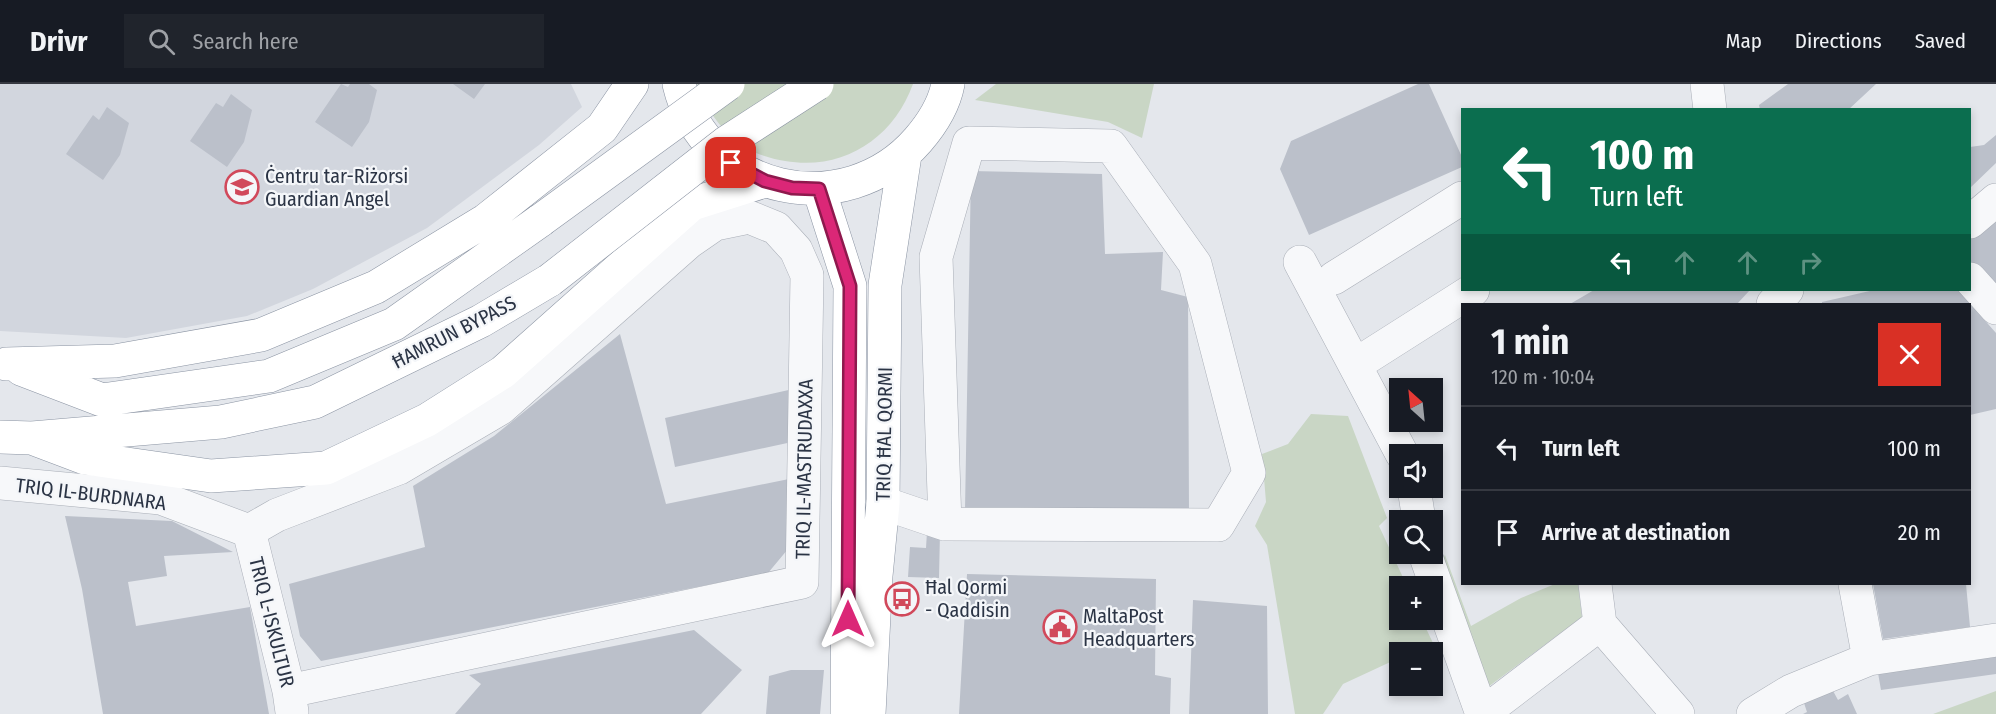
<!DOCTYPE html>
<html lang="en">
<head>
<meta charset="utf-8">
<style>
	body { margin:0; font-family:"Fira Sans Condensed",sans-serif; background:#20242c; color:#f1f3f6; height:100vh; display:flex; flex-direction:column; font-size:22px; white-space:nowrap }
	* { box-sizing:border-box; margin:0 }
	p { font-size:20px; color:#9ea1a6 }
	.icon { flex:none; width:33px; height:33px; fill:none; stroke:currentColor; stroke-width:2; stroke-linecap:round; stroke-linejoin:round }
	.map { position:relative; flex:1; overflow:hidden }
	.drawer { position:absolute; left:1461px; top:219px; width:510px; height:282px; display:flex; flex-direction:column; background:#171b24; border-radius:0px; box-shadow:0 3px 9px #0003 }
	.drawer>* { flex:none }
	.banner { position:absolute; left:1461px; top:24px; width:510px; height:183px; border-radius:0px; box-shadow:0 3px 9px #0003; background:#0b6e4f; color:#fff; overflow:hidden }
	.needle { width:39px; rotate:333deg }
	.buttons { position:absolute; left:1389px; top:294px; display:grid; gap:12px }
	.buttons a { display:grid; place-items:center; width:54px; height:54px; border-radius:0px; background:#171b24; box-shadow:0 3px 9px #0003; font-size:30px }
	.pin { position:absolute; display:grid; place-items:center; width:51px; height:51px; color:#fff; margin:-26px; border-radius:12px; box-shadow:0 3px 9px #0006 }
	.me { position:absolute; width:66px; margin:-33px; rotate:0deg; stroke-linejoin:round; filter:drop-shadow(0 0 4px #0008) }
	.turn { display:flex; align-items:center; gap:21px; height:126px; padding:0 30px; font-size:27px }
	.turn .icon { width:78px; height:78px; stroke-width:2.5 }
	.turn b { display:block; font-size:42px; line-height:51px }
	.lanes { display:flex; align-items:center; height:57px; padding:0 30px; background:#0003; justify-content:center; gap:30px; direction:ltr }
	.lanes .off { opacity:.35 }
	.round { display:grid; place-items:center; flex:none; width:63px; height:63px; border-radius:0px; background:#20242c }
	.headline { display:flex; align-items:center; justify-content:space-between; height:102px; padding:0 30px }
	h1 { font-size:36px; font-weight:700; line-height:45px }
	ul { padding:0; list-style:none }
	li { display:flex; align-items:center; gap:18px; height:84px; padding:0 30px; border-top:2px solid #363941 }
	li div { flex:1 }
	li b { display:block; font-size:22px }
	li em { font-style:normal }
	header { display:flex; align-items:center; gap:36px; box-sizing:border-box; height:84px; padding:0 30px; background:#171b24; border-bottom:2px solid #363941 }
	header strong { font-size:28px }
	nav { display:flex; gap:33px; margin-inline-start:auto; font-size:21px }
	.search { width:420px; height:54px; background:#20242c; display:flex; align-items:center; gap:15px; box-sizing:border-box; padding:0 21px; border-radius:0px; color:#9ea1a6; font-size:22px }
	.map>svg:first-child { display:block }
	.built { fill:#d2d6de }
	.green { fill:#c9d6c5 }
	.building { fill:#bbc0ca }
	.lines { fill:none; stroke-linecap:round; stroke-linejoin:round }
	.minor-casing { stroke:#a9aeb7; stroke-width:34 }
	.highway-casing { stroke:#8b94a3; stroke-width:34 }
	.minor { stroke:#f7f8fa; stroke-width:33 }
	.highway { stroke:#fff; stroke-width:33 }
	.highway-bridge-casing { stroke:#8b94a3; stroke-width:34; stroke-linecap:butt }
	.highway-bridge { stroke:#fff; stroke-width:33 }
	.route-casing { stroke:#8e194d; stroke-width:15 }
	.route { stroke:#db2777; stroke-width:10 }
	.labels { text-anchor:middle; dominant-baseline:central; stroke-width:4.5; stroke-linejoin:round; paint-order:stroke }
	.poi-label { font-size:20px; fill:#2b3445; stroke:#f4f6f9; text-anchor:start }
	.street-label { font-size:20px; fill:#2b3445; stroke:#f4f6f9 }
</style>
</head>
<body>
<header>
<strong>Drivr</strong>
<div class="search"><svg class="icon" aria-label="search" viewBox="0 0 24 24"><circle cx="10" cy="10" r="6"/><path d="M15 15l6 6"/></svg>Search here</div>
<nav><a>Map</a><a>Directions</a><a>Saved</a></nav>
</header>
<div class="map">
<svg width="1996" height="630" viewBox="0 0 1996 630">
	<rect width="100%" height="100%" fill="#e4e7ec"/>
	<path class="built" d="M0,0H571L582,23L539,61L427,144L313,205L247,232L126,254L0,247Z"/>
	<path class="green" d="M697,0H913C893,55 843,87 785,77C768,74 748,68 735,56C714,37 708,25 697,0Z
		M996,0H1154L1142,54L1108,38L975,16Z
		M1311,330L1348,332L1387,434L1379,442L1407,502H1400V536H1422L1433,559L1412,568H1400L1399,574L1343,600L1323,630H1295L1267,461L1255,442L1266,418L1262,370L1288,360Z
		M1445,471L1471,542L1521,514L1555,500H1578L1582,533L1488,603L1438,481Z
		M1996,607V630H1933Z"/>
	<path class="building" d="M341,0L348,3L350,0H369L377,6L369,38L352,63L315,38Z
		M453,0H485L474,15Z
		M1418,0H1429L1462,73V83L1309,151L1280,85L1291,57Z
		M1788,0H1876L1848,26H1760L1759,21Z
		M231,10L252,26L244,58L227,83L190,57L216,19L223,23Z
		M107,23L129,39L120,71L103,96L66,70L93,31L99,36Z
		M1996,51V79L1970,104V63L1984,61Z
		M971,87L1102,90L1105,170L1163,168L1161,206L1188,213L1189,429L965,426Z
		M1996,129V208L1970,178V149Z
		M1594,206H1750L1737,220H1570Z
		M1874,206H1958L1996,249V325L1970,331V220H1822V218Z
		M620,250L666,420L789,395L788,465L768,489L321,577L300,552L289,500L425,463L413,402L494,352Z
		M793,305L792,358L675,383L665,334Z
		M65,432L172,437L233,468L164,472L167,492L128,498L136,542L250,523L269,630H103L82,505Z
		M927,448H940L939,494L908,493L910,463L926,464Z
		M967,490L1156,495L1155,591L1171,594L1170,630H959Z
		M1873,500H1966L1970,543L1883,555Z
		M1193,516L1267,522L1268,630H1189Z
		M694,546L742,586L701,630H455L481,600L469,591Z
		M1996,571V590L1881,606L1878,589Z
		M791,586H824L820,630H766L769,592Z
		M1832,605L1838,616L1848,610L1857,630H1803L1807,628L1804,619Z"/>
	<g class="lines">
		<defs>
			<path id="minor" d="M1707,0L1710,26
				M1970,138L1996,116
				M1300,178L1402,370
				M1334,194L1462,114
				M1970,195L1996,224
				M1773,220L1787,206
				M1355,281L1473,206
				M0,399L161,414L249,447
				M1414,404L1419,436
				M883,419L945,440L1218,441L1249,389L1195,180L1111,62L969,59L936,173L945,440
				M249,447L277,431L399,384L501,324L689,158L715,140L749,133L776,144L796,166L807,191L802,498L289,607
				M249,447L289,607L292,628
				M1425,470L1482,630
				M1595,500L1600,540L1678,630
				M1855,500L1869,575
				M1482,630L1600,540
				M1753,630L1791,607L1869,575L1996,556"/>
			<path id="highway" d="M679,0C705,110 845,140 918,56C931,41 944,21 948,0
				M819,105L850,202L847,630
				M6,280L115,277L261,251L376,203L486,136L602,44L632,0
				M21,285L102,316L269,292L394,240L541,136
				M0,353L32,354L221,338L315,318L481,237L550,196
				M32,354L85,374L211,392L326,384L427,336L503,288L692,120L765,97
				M869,630L876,492L883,419L885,201L905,71"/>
		</defs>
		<use href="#minor" class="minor-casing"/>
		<use href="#highway" class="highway-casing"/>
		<use href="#minor" class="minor"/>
		<use href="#highway" class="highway"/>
		<defs>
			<path id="highway-bridge" d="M541,136L728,0
				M550,196L727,58L817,0"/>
		</defs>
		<use href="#highway-bridge" class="highway-bridge-casing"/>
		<use href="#highway-bridge" class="highway-bridge"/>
	</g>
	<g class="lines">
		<defs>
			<path id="route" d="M731,79L765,97L792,104L819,105L850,202L848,535"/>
		</defs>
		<use href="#route" class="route-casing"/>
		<use href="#route" class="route"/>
	</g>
	<defs>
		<symbol id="school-ring" viewBox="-11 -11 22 22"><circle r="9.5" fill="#f4f6f9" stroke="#d1495b" stroke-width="1.5"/><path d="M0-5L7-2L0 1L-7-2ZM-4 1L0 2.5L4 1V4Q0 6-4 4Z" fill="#d1495b"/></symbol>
		<symbol id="bus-ring" viewBox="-11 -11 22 22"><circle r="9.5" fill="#f4f6f9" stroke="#d1495b" stroke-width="1.5"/><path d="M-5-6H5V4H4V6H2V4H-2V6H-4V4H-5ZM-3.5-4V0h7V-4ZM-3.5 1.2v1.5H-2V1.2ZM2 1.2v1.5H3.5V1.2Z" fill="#d1495b"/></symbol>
		<symbol id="civic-ring" viewBox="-11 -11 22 22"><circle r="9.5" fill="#f4f6f9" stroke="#d1495b" stroke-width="1.5"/><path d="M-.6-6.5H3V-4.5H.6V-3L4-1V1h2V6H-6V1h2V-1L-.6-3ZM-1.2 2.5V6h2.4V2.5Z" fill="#d1495b"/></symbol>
	</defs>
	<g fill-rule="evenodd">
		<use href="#school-ring" x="223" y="84" width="38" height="38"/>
		<use href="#bus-ring" x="883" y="496" width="38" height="38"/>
		<use href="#civic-ring" x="1041" y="524" width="38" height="38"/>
	</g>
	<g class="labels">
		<g class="poi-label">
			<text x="265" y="92">Ċentru tar-Riżorsi<tspan x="265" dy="23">Guardian Angel</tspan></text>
			<text x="925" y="503">Ħal Qormi<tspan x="925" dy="23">- Qaddisin</tspan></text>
			<text x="1083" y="532">MaltaPost<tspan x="1083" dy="23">Headquarters</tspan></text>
		</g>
		<g class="street-label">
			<text transform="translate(454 248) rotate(-27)">ĦAMRUN BYPASS</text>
			<text transform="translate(884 350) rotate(-89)">TRIQ ĦAL QORMI</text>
			<text transform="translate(804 385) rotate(-89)">TRIQ IL-MASTRUDAXXA</text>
			<text transform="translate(91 410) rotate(7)">TRIQ IL-BURDNARA</text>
			<text transform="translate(272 538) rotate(76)">TRIQ L-ISKULTUR</text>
		</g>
	</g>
</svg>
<div class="buttons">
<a><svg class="needle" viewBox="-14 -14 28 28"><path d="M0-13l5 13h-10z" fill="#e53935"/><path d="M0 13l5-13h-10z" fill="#9ea1a6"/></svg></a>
<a><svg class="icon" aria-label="sound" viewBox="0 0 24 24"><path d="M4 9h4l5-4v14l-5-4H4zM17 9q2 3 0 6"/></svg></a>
<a><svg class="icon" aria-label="search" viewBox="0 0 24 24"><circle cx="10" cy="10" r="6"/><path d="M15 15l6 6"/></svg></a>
<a>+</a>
<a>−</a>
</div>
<div class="pin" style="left:731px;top:79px;background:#d93025"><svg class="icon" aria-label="arrive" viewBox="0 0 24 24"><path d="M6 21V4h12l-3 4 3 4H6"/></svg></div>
<svg class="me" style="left:848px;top:535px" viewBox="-20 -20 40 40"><path d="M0-17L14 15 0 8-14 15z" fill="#db2777" stroke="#fff" stroke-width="4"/></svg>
<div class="banner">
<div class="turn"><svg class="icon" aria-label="left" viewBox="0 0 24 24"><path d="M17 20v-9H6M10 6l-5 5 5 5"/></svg><div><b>100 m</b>Turn left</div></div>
<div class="lanes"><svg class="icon" aria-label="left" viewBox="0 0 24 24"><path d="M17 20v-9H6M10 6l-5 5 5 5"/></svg><svg class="icon off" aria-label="ahead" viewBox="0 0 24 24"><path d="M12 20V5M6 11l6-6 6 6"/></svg><svg class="icon off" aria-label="ahead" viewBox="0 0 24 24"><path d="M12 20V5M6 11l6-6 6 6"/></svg><svg class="icon off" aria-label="right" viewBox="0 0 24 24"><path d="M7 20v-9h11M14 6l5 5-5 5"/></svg></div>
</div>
<section class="drawer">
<div class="headline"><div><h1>1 min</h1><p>120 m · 10:04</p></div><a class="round" style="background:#d93025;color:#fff"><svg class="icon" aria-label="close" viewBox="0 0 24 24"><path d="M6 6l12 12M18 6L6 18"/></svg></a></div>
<ul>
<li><svg class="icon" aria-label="left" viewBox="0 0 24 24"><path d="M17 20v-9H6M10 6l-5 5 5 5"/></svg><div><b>Turn left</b></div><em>100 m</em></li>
<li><svg class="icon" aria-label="arrive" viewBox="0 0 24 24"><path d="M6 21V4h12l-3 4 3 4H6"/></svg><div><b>Arrive at destination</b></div><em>20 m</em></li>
</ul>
</section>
</div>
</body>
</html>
